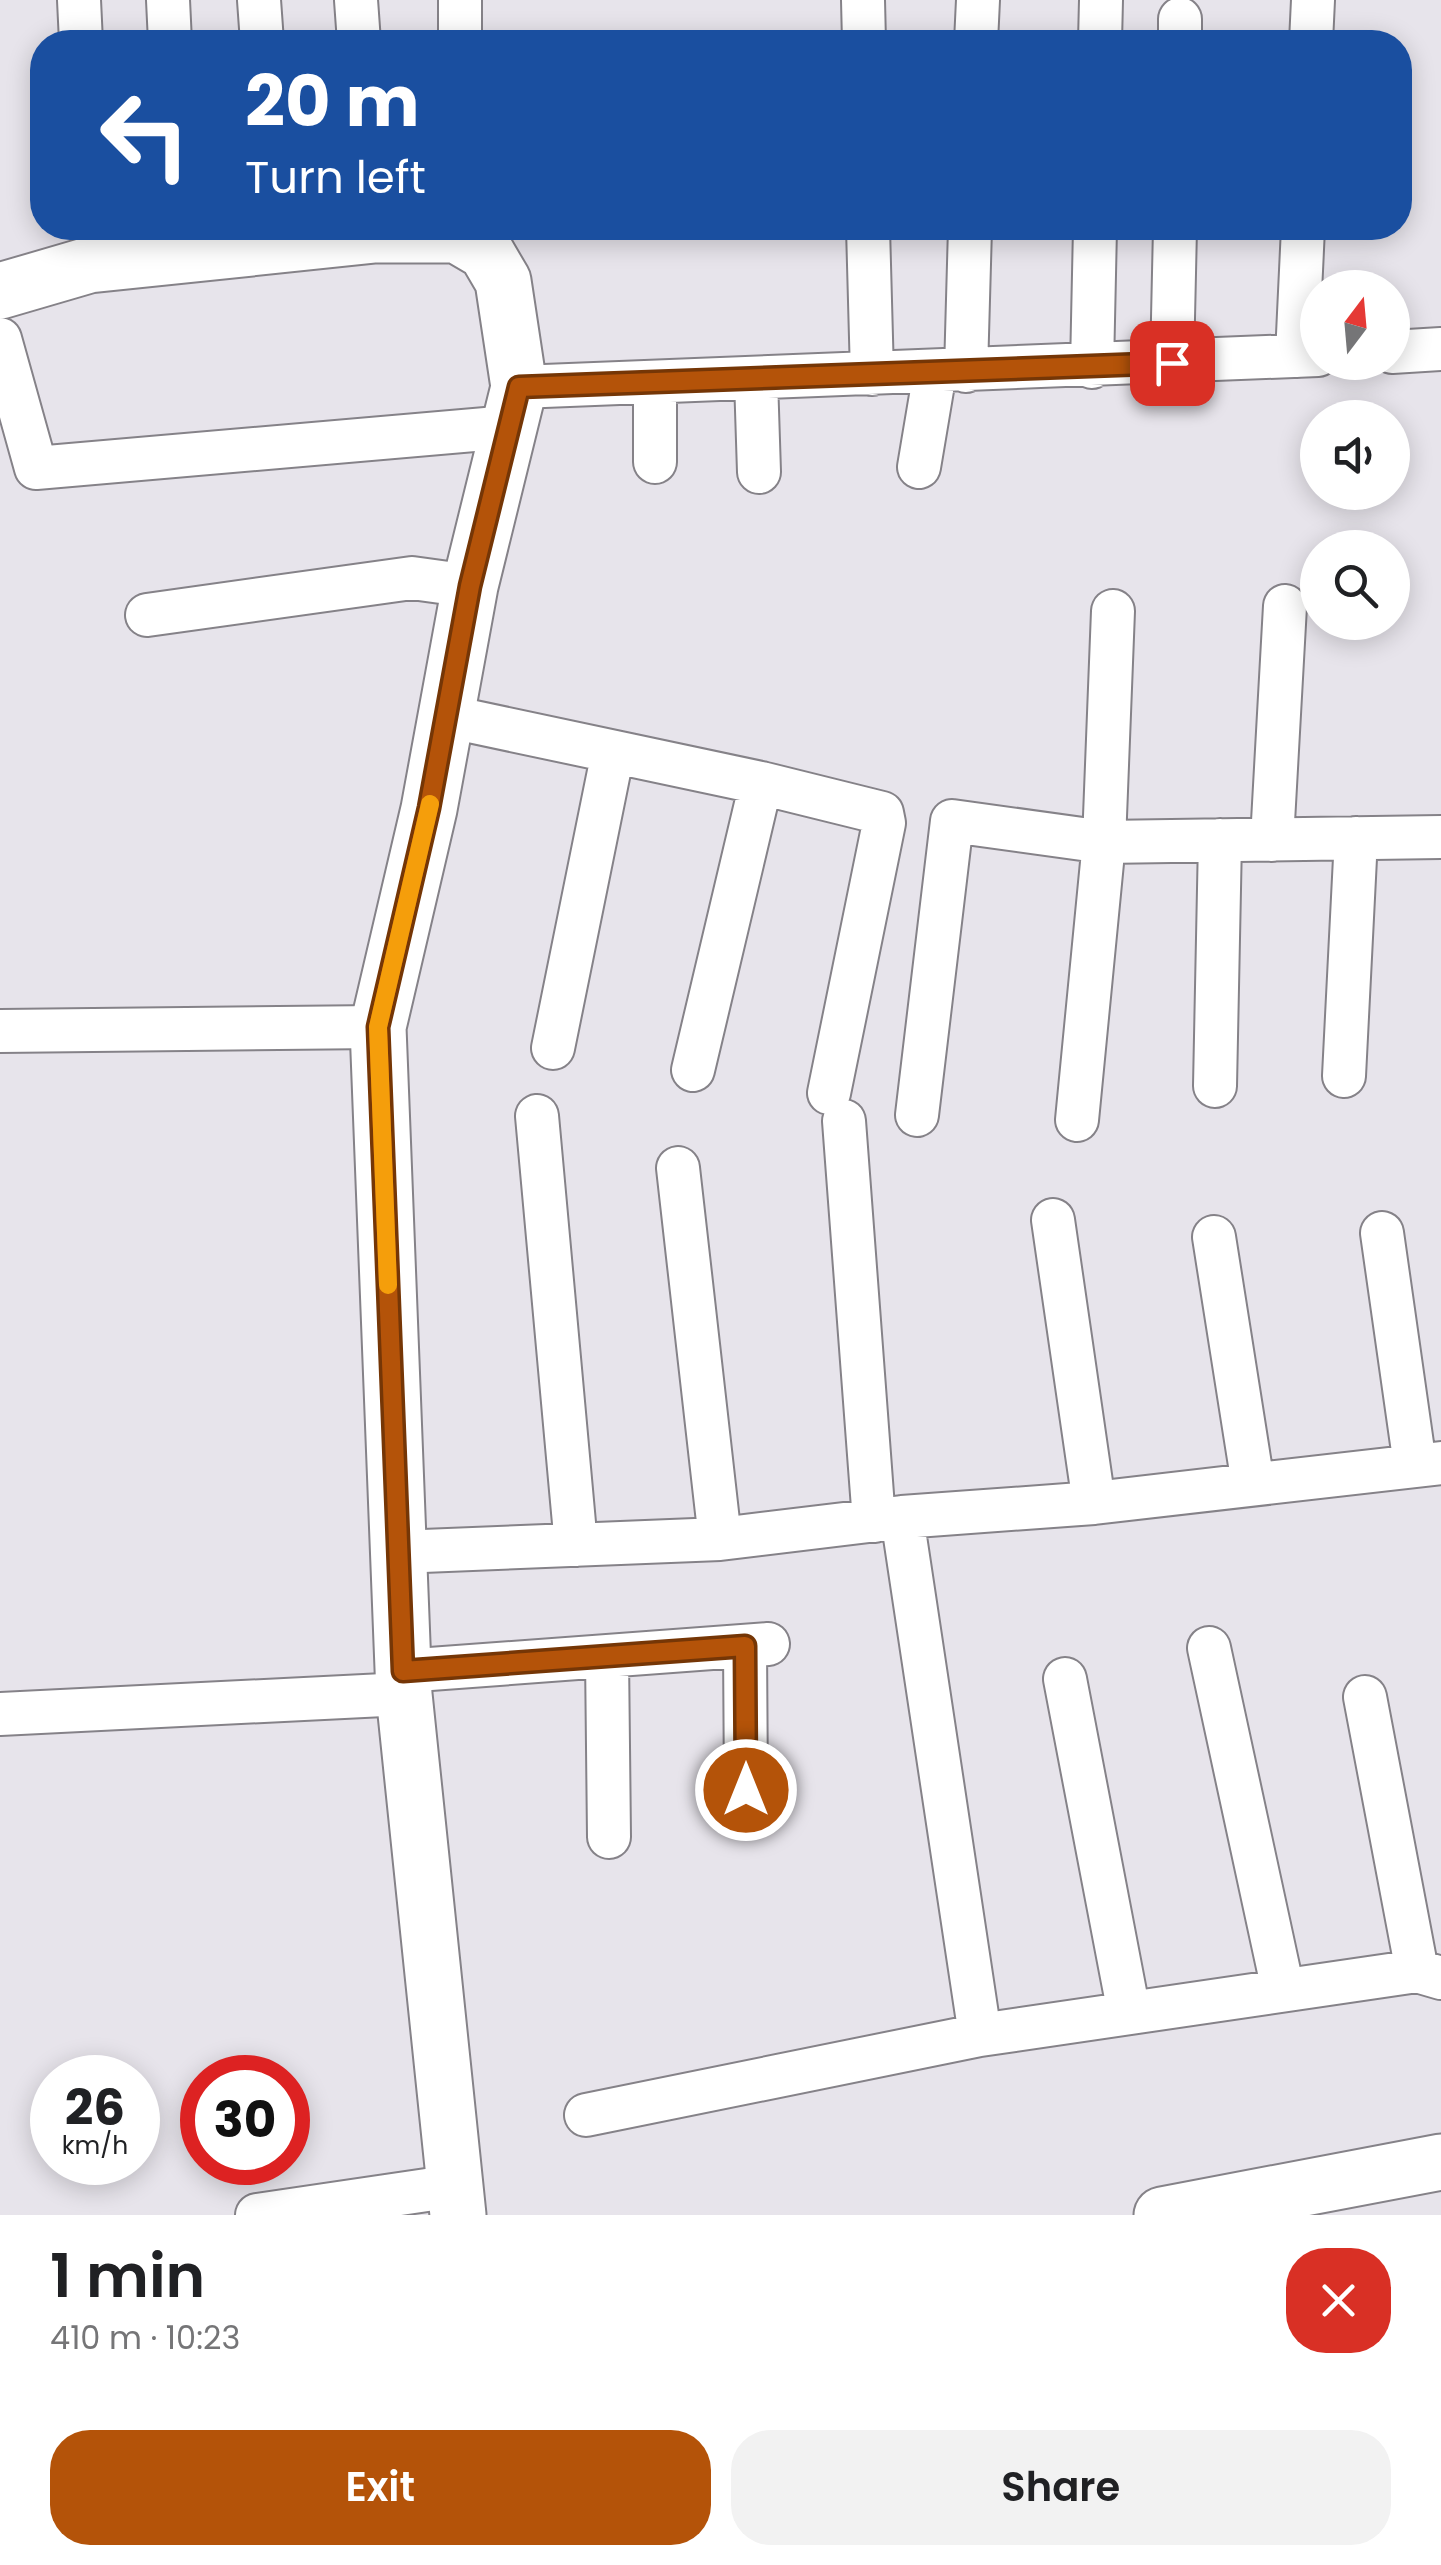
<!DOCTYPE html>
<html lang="en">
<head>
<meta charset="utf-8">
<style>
	body { margin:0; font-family:Poppins,sans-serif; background:#f2f2f2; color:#202124; height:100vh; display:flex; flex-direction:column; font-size:38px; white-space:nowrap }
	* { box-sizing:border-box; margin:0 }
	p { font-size:32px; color:#757577 }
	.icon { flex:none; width:55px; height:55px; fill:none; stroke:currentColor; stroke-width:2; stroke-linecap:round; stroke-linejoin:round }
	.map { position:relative; height:2215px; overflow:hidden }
	.side { display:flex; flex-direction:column; background:#fff; flex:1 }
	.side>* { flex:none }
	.banner { position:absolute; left:30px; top:30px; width:1382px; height:210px; border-radius:40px; box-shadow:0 5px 25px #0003; background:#1a4fa0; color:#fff; overflow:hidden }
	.needle { width:65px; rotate:16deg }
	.fabs { position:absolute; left:1300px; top:270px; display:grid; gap:20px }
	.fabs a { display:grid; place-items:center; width:110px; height:110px; border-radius:50%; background:#fff; box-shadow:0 5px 25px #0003; font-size:50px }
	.speed { position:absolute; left:30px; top:2055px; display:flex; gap:20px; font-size:50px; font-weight:700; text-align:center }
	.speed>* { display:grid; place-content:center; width:130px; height:130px; border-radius:50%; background:#fff; box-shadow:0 5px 25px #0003; line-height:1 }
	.speed small { font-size:25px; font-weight:400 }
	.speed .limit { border:15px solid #d22; background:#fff; color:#111 }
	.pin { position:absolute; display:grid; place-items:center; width:85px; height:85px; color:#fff; margin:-42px; border-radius:20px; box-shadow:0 5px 15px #0006 }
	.me { position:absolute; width:110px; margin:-55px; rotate:0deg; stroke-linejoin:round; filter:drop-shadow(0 0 8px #0008) }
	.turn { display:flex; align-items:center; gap:35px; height:210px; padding:0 50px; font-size:45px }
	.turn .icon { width:130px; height:130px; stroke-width:2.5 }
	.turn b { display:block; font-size:70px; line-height:85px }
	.round { display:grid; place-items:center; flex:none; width:105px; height:105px; border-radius:40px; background:#f2f2f2 }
	.overview { display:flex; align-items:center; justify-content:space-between; height:170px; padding:0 50px }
	h1 { font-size:60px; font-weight:600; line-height:75px }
	.button { display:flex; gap:20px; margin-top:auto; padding:20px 50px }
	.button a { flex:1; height:115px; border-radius:40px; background:#b45309; color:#fff; font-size:40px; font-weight:600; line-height:115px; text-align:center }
	.button a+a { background:#f2f2f2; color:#202124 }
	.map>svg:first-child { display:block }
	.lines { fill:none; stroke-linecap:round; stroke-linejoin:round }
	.street-casing { stroke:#858288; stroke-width:46 }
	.secondary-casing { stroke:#858288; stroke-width:59 }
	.street { stroke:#fff; stroke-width:42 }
	.secondary { stroke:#fff; stroke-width:55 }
	.route-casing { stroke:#753606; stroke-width:25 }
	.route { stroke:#b45309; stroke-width:18 }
	.slow { stroke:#f59e0b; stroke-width:18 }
</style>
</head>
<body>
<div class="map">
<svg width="1441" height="2215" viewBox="0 0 1441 2215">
	<rect width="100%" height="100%" fill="#e7e4eb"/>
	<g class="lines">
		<defs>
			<path id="street" d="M79,0L81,42
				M168,0L170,42
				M259,0L262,42
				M356,0L359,42
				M863,0L864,42
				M460,42V0
				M976,42L978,0
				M1100,42L1101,0
				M1180,42V19
				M1311,42L1313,0
				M868,228L872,374
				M0,339L36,468L509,427
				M1392,352L1441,349
				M1297,356L1303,228
				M1172,363L1175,228
				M1092,367L1095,228
				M966,371L970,228
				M756,379L759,472
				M519,387L1318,355
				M655,462V382
				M919,467L935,372
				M147,615L412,578L470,586
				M446,716L761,783L882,813L884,823L829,1093
				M1272,840L1285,606
				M0,1031L378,1027
				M553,1048L613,752
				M693,1070L761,783
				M1344,1076L1356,838
				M1215,1086L1220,840
				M917,1115L952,821L1104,842L1441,837
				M537,1116L576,1545
				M1077,1120L1104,842L1113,611
				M844,1121L874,1521
				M678,1168L720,1539
				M1053,1220L1094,1503
				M1382,1233L1415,1465
				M1214,1237L1253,1484
				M902,1517L980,2035
				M398,1552L720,1539L902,1517L1094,1503L1441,1463
				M745,1646L746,1790
				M1209,1648L1283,1990
				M607,1656L609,1837
				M403,1671L768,1644
				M1065,1679L1129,2013
				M1365,1697L1417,1971
				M0,1714L404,1694
				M586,2115L980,2035L1417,1971L1441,1978
				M257,2215L454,2186"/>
			<path id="secondary" d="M0,291L89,265L375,235H457L486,252L503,281L519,387L470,586L429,809L378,1027L404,1694L458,2215
				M1162,2215L1441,2162"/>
		</defs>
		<use href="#street" class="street-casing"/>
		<use href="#secondary" class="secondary-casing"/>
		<use href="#street" class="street"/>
		<use href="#secondary" class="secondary"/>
	</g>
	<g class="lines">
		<defs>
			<path id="route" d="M746,1790L745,1646L403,1671L378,1027L429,808L470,586L519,387L1172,363"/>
		</defs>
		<use href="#route" class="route-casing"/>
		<use href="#route" class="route"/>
		<path class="slow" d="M388,1285L378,1027L430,804"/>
	</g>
</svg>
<div class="fabs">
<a><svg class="needle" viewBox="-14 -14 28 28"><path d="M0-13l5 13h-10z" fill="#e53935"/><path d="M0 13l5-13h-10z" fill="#757577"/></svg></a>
<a><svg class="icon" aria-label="sound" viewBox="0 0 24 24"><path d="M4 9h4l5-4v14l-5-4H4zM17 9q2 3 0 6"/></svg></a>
<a><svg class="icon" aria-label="search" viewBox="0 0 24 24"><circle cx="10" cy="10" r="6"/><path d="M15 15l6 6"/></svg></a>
</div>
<div class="speed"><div>26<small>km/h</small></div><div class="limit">30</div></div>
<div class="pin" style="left:1172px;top:363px;background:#d93025"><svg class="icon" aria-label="arrive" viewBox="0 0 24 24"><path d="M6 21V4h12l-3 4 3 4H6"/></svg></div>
<svg class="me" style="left:746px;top:1790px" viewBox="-20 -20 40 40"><circle r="17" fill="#b45309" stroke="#fff" stroke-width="3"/><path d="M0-11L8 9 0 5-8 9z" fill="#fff"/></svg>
<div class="banner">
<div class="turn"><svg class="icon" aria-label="left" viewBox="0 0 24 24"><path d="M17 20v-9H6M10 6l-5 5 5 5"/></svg><div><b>20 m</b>Turn left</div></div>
</div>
</div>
<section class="side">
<div class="overview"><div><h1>1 min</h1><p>410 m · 10:23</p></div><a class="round" style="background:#d93025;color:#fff"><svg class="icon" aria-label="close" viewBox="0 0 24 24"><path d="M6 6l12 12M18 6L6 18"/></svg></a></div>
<div class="button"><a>Exit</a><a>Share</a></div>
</section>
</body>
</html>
